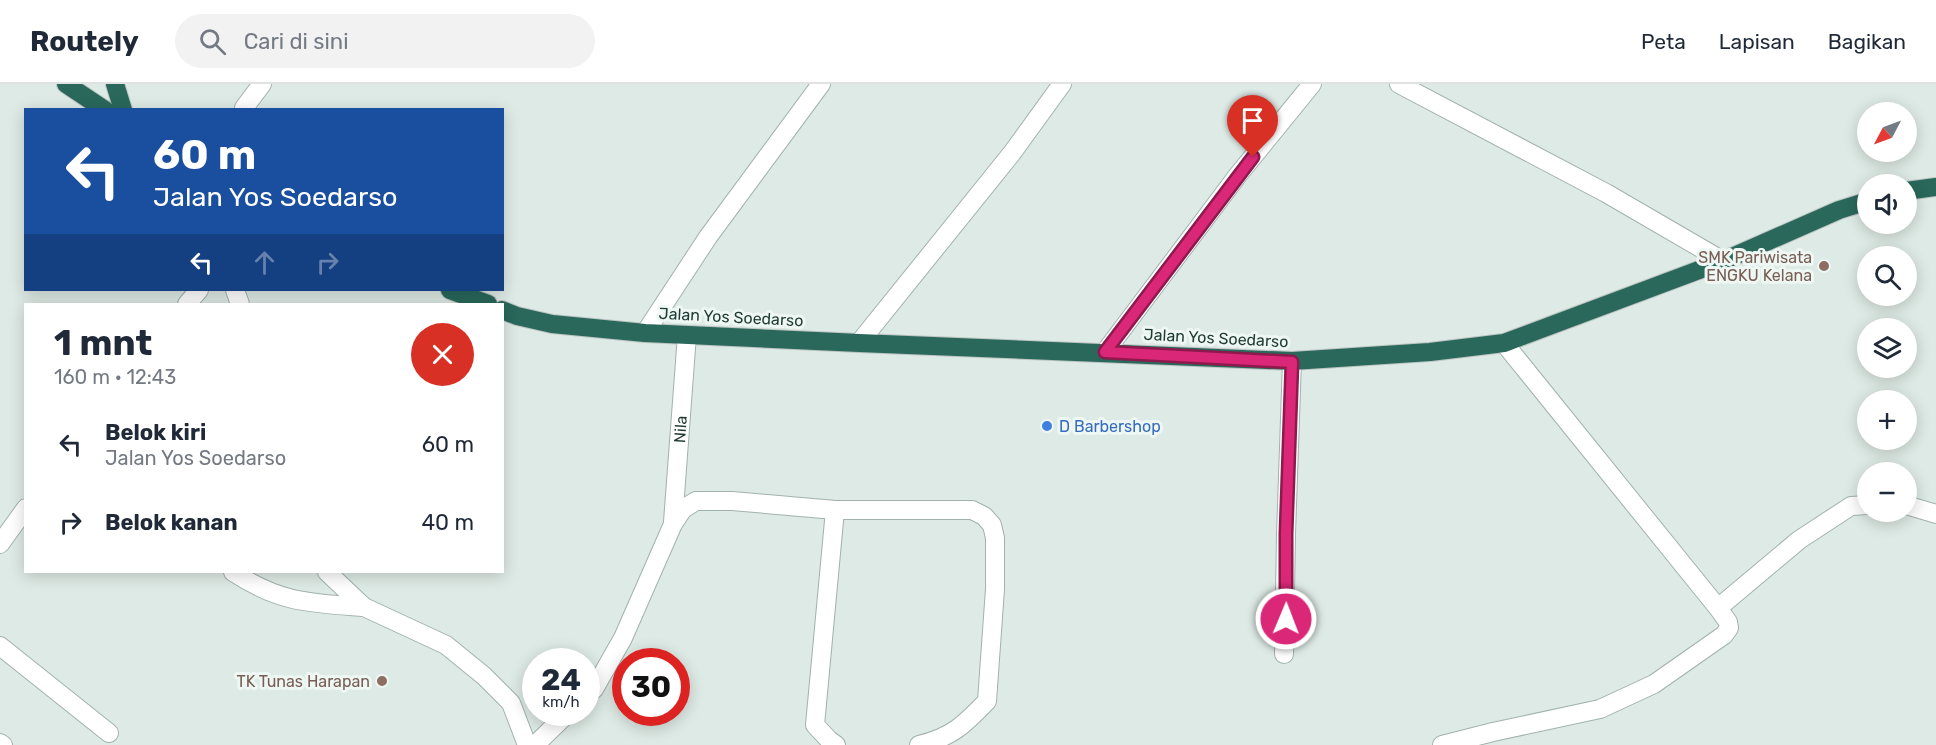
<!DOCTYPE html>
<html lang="id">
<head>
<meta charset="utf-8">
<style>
	body { margin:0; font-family:Rubik,sans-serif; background:#f2f2f3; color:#1f2937; height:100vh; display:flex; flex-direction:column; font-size:22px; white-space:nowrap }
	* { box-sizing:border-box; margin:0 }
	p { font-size:20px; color:#747a83 }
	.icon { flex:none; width:33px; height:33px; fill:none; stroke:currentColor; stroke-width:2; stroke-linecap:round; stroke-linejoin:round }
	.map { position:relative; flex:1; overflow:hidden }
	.side { position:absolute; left:24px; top:219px; width:480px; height:270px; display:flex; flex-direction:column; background:#fff; border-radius:0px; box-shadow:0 3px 15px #0003 }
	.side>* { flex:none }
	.guide { position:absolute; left:24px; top:24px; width:480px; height:183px; border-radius:0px; box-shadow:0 3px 15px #0003; background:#1a4fa0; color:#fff; overflow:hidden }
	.needle { width:39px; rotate:229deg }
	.buttons { position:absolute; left:1857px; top:18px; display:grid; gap:12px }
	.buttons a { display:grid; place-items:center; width:60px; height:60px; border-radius:50%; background:#fff; box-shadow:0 3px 15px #0003; font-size:30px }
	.speed { position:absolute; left:522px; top:564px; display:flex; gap:12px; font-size:30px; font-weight:700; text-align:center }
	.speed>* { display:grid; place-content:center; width:78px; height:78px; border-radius:50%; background:#fff; box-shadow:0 3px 15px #0003; line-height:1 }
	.speed small { font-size:15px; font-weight:400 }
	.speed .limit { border:9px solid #d22; background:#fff; color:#111 }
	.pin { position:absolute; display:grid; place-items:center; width:51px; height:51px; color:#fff; margin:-62px -26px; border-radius:50% 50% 50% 0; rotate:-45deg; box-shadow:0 0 6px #0007 }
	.pin .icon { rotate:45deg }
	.me { position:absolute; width:66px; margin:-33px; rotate:1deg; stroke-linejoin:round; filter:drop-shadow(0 0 4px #0008) }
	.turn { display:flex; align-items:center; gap:21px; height:126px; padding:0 30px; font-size:27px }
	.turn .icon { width:78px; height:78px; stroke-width:2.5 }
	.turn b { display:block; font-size:42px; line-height:51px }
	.lanes { display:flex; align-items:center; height:57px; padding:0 30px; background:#0003; justify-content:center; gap:30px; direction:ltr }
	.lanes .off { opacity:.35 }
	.round { display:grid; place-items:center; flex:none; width:63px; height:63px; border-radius:32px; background:#f2f2f3 }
	.headline { display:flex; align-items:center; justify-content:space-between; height:102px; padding:0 30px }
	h1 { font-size:36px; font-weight:700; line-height:45px }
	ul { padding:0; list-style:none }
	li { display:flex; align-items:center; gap:18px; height:78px; padding:0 30px }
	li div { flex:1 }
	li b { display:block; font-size:22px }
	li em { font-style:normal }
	header { display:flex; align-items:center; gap:36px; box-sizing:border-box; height:84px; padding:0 30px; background:#fff; border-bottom:2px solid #e0e1e3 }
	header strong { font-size:28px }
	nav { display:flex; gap:33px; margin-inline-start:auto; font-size:21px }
	.search { width:420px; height:54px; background:#f2f2f3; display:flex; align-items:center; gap:15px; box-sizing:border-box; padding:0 21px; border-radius:33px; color:#747a83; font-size:22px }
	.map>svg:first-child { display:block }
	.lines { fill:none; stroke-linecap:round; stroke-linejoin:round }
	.street-casing { stroke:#a1b2ac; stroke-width:20 }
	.highway-casing { stroke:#bcc4c2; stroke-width:20 }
	.street { stroke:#fff; stroke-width:18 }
	.highway { stroke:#29685b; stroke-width:18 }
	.route-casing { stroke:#8e194d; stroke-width:15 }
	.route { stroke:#db2777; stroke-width:10 }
	.education-dot { fill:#8d6e63; stroke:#eef7f3; stroke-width:2 }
	.shop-dot { fill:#3f7fe0; stroke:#eef7f3; stroke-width:2 }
	.labels { text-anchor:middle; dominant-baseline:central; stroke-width:6; stroke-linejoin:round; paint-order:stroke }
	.education-label { font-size:16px; fill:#785e54; stroke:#eef7f3; text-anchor:end }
	.street-label { font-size:16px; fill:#1f3b33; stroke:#eef7f3 }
	.shop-label { font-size:16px; fill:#366cbe; stroke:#eef7f3; text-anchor:start }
</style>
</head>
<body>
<header>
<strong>Routely</strong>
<div class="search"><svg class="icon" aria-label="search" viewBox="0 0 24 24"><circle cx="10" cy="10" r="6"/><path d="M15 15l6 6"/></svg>Cari di sini</div>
<nav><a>Peta</a><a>Lapisan</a><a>Bagikan</a></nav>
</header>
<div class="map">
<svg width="1936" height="661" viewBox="0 0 1936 661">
	<rect width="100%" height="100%" fill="#deeae5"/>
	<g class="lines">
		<defs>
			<g id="street">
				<path d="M1399,0L1606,109L1723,177"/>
				<path d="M244,24L262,0"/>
				<path d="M235,206L240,220"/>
				<path d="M187,220L199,206"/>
				<path d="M645,249L708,153L821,0"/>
				<path d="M859,259L1012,69L1062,0"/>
				<path d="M1105,268L1238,91L1312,0"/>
				<path d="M1906,421L1936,430"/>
				<path d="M835,426L815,641L829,656L836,661"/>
				<path id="s1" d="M673,438L687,251"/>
				<path d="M0,460L26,424"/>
				<path d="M233,488C280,519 310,519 364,523"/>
				<path d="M327,488L364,523L446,561L484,592L511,619L527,661"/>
				<path d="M1718,524L1799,456L1851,422L1868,421"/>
				<path d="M0,562L109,649"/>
				<path d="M1284,570L1286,450L1292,277"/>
				<path d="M586,612L594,605L623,554L673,440L683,425L696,417H732L835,426H972L984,432L992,441L995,454V505L987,617C964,641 952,653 919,661"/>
				<path d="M0,659L3,661"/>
				<path d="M535,661L569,628"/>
				<path d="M1442,661L1493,648L1600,625L1654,600L1724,551L1729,544L1728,538L1718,524L1504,259"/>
			</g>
			<path id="highway" d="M66,0L105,26
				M115,0L123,26
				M1906,107L1936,103
				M450,206L488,220
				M502,226L517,232L552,240L645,249L859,259L1292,277L1430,268L1504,259L1723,177L1839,126L1868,117"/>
		</defs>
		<use href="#street" class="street-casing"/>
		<use href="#highway" class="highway-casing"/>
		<use href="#street" class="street"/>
		<use href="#highway" class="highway"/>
	</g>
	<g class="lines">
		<defs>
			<path id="route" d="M1253,73L1105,268L1292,278L1286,450V535"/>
		</defs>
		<use href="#route" class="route-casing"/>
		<use href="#route" class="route"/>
	</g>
	<g class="education-dot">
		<circle cx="1824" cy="182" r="6"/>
		<circle cx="382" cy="597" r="6"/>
	</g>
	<circle class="shop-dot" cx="1047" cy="342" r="6"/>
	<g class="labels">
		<g class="education-label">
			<text x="1812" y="173">SMK Pariwisata<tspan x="1812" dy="18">ENGKU Kelana</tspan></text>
			<text x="370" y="597">TK Tunas Harapan</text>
		</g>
		<g class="street-label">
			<text transform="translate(731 233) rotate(3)">Jalan Yos Soedarso</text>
			<text transform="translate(1216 254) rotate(3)">Jalan Yos Soedarso</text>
			<text stroke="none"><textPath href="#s1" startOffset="93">Nila</textPath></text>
		</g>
		<g class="shop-label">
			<text x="1059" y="342">D Barbershop</text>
		</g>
	</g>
</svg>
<div class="buttons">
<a><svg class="needle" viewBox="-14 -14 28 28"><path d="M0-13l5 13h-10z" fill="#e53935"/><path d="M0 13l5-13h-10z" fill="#747a83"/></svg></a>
<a><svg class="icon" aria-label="sound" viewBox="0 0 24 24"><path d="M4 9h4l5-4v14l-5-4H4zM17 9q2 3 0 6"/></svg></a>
<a><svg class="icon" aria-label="search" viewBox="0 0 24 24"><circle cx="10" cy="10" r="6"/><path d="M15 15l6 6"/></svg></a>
<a><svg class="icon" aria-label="layers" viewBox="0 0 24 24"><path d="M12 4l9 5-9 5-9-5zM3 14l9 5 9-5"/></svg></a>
<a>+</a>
<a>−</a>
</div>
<div class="speed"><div>24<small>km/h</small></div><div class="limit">30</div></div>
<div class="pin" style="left:1253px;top:73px;background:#d93025"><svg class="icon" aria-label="arrive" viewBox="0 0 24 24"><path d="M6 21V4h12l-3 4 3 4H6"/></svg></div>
<svg class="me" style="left:1286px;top:535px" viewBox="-20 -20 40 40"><circle r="17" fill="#db2777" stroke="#fff" stroke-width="3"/><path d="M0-11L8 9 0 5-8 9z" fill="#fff"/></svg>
<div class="guide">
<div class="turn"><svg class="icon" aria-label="left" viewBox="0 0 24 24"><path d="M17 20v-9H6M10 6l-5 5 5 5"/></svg><div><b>60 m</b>Jalan Yos Soedarso</div></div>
<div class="lanes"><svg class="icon" aria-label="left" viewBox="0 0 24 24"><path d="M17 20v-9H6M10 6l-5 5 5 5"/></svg><svg class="icon off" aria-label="ahead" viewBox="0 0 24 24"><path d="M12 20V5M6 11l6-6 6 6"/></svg><svg class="icon off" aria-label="right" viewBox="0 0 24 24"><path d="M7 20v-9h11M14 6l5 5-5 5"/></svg></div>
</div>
<section class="side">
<div class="headline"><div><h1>1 mnt</h1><p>160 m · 12:43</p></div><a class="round" style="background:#d93025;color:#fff"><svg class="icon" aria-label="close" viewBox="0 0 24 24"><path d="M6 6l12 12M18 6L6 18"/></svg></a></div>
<ul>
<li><svg class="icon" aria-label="left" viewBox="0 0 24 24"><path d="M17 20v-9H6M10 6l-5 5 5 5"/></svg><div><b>Belok kiri</b><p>Jalan Yos Soedarso</p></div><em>60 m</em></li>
<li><svg class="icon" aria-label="right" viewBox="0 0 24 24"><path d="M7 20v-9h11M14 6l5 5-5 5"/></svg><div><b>Belok kanan</b></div><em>40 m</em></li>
</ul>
</section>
</div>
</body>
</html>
